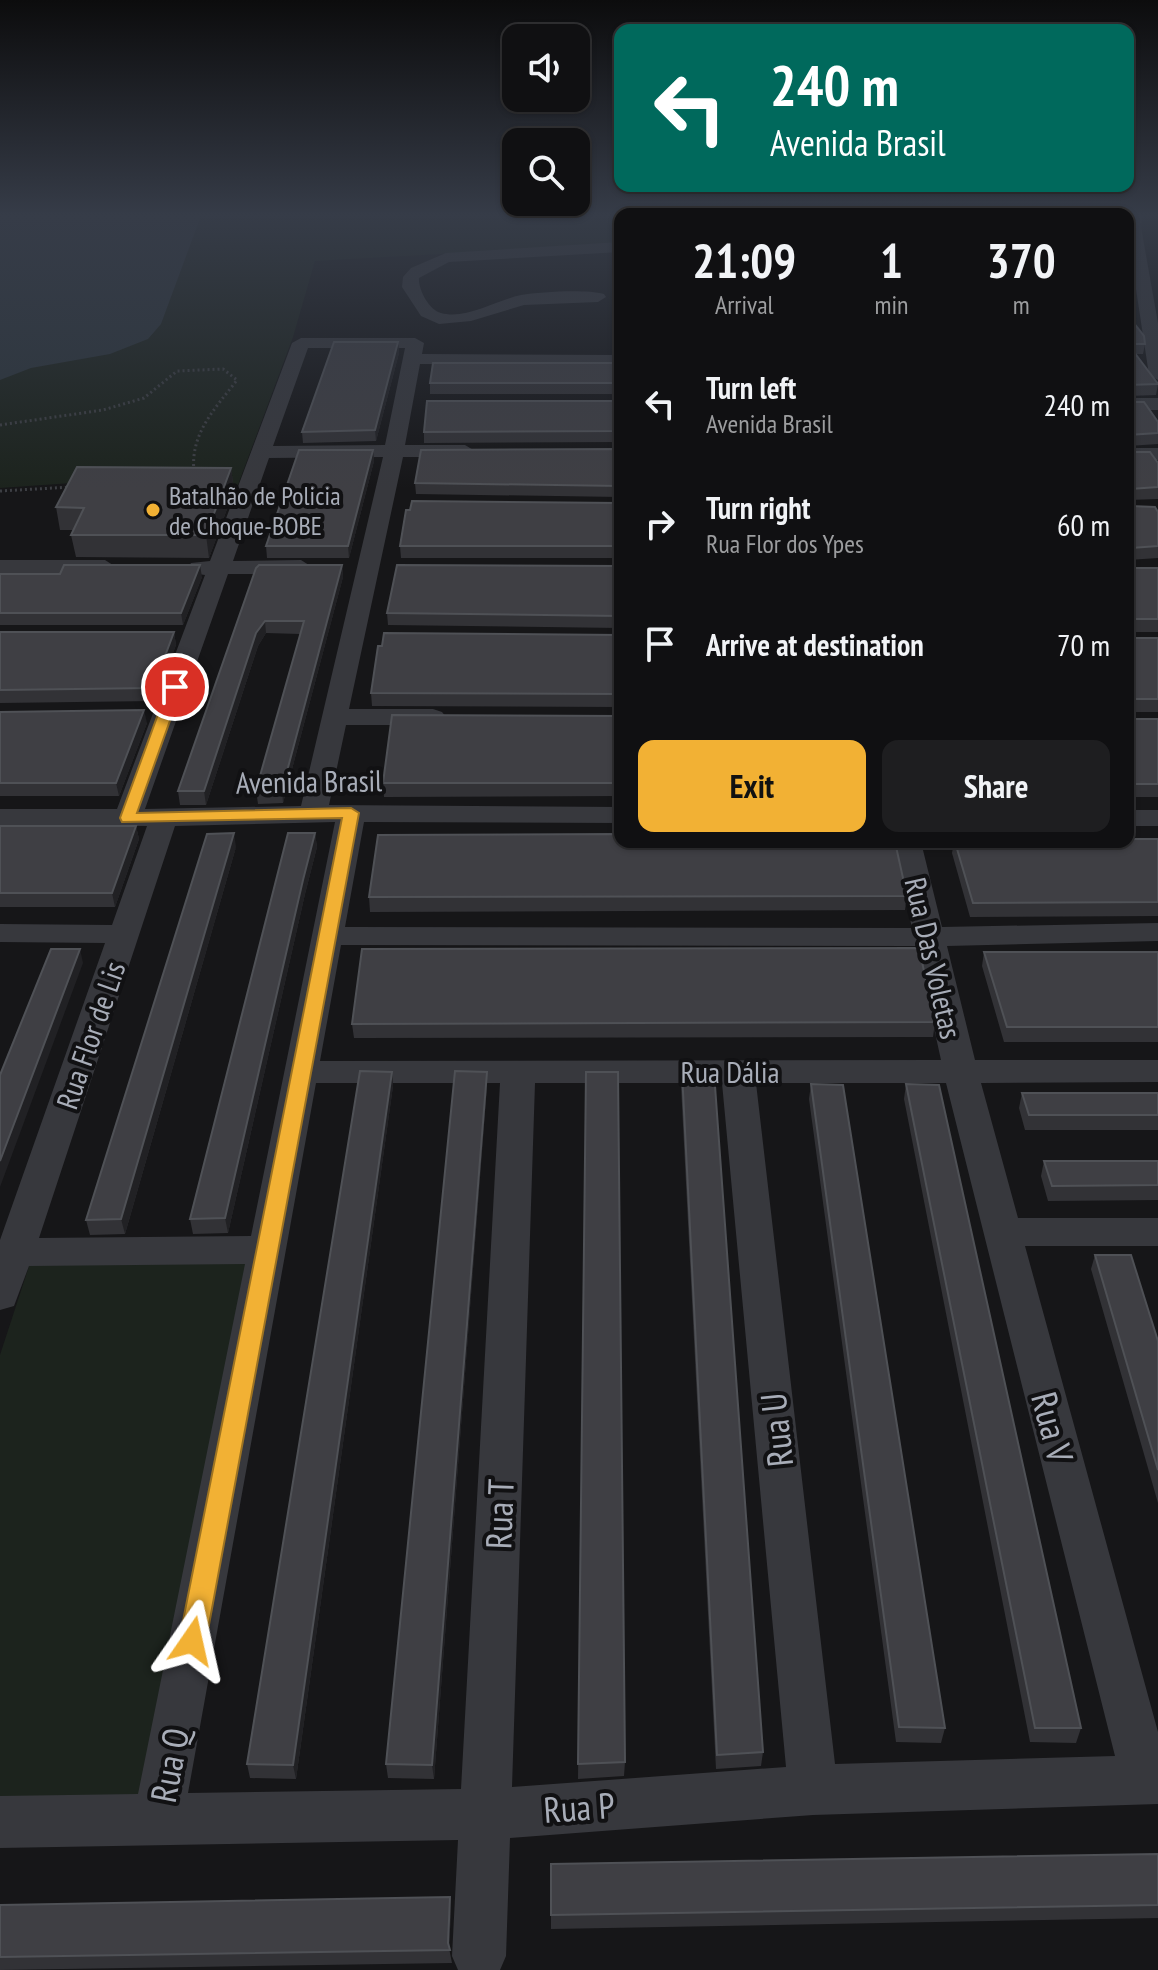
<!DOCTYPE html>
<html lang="en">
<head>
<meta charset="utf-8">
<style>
	body { margin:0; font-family:"PT Sans Narrow",sans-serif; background:#1e1e20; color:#f1f3f6; height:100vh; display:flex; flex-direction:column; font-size:30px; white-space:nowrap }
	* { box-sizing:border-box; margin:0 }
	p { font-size:26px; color:#9c9d9f }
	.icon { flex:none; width:44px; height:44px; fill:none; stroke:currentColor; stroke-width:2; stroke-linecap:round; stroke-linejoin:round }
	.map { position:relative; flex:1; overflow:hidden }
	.side { position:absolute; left:614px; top:208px; width:520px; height:640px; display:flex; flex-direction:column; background:#101012; border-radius:16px; box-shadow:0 2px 6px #0004,0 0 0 2px #303032 }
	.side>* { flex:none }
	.guide { position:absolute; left:614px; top:24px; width:520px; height:168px; border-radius:16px; box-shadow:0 2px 6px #0004,0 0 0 2px #303032; background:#00695c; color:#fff; overflow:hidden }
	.tools { position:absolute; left:502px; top:24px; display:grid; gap:16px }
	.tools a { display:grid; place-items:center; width:88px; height:88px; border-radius:16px; background:#101012; box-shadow:0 2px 6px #0004,0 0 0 2px #303032; font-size:40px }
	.pin { position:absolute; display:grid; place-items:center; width:68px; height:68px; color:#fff; margin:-34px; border:4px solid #fff; border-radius:50%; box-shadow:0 2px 8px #0007 }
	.me { position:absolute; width:88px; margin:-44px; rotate:11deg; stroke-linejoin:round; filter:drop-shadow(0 0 6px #0008) }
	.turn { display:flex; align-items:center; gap:28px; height:168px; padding:0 24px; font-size:36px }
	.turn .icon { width:104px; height:104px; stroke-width:2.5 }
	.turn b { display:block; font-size:56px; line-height:68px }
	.eta { display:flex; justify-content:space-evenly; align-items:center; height:136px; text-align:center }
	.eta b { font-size:48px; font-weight:700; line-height:56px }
	.cta { display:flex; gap:16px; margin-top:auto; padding:16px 24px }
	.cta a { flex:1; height:92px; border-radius:16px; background:#f2b134; color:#111; font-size:32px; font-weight:700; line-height:92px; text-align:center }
	.cta a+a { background:#1e1e20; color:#f1f3f6 }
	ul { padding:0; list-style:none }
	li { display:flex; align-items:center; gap:24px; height:120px; padding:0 24px }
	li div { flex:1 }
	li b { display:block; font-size:30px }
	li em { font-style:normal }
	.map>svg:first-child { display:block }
	.green { fill:#1c231d }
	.water { fill:#2c353c }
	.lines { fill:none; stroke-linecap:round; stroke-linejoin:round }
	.path { stroke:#3d3f44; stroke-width:3; stroke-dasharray:2 3; stroke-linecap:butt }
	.minor { fill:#37383d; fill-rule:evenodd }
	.wall { fill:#323236 }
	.shaded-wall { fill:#212124 }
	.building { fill:#3f3f44; stroke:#4f5156; stroke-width:2 }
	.route { fill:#f2b134; stroke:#9d7322; stroke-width:2 }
	.poi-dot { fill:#f2b134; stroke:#111113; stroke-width:3 }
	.labels { text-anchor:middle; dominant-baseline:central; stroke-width:8; stroke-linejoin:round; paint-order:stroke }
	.far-poi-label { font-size:26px; fill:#a8adb8; stroke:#111113; text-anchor:start }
	.street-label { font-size:30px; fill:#a8adb8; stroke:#111113 }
	.near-street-label { font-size:36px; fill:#a8adb8; stroke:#111113 }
</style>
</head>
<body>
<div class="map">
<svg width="1158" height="1970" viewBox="0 0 1158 1970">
	<rect width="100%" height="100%" fill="#161618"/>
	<path class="green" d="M0,213H1120L620,214V244L315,261L293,337L238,485L87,482L0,488Z
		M32,1257L254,1258L148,1811L0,1810V1355Z"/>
	<path class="water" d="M0,213H202L161,324L148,339L110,354L31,368L0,380Z"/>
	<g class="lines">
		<path class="path" d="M0,425L103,410L144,398L177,371L223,369L237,380C215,409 190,433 194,472
			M0,491L72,487"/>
		<path class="minor" d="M1129,213H1143L1141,227L1158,323V380L1149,375L1128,236Z
			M620,242V252L449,262L419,278C418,289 429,310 441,313C466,320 497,300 521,295C541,292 584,289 604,294L606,297L598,302L524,305L471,321L439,324L421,316L402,287L403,277L411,268L446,253Z
			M301,338H415L424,343L422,354L620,355V365L420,364L405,445H465L475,451L465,457H403L349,709H433L442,712L446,717L442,722L433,725H346L329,805L620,807V823L364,822L345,927L912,928L893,842H921L942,927L1158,923V941L947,946L975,1060H1158V1082L981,1083L1018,1218H1158V1246H1025L1158,1732V1804L813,1815L510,1838L506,1956L500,1970H458L452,1956L458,1840L0,1848V1796L138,1794L245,1264L29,1266L14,1306L0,1310V1240L105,943L0,942V924L112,925L147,826L0,825V809H117L205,575L191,573L188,568L191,563L210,561L292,343ZM308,348H405L385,445L273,446ZM383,457L301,806L145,809L228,574H301L312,567L301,560L233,561L269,458ZM335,822L251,1236L39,1238L175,826ZM341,945L916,946L941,1060L320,1061ZM316,1083H500L461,1789L188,1793ZM535,1083H722L786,1767L512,1787ZM756,1083H946L1115,1756L835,1764Z
			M1128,398H1158V410H1128Z
			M1128,448H1158V460H1128Z
			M0,560H105L116,567L105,574H0Z
			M1128,810H1158V826H1128Z"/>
	</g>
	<path class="wall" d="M1128,322L1145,344L1143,354H1136L1158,384L1156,395L1128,396Z
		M398,342L399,353L376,441L303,443L302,432Z
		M620,363V394H430V383Z
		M1128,400L1158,422V444L1128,446Z
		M620,401V442L424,443V432Z
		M620,449V497L416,494L415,483Z
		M373,450L374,461L349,558H267L266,546Z
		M1130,452L1158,463V499L1128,500Z
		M231,468L234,490L209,558L76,557L71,535L73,530H60L56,507Z
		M620,503V558H401L400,546Z
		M1130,506L1158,512V558L1128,560Z
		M342,565L343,577L283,803L258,804L256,790L300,634L266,633L258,646L206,805H180L178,791L256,568Z
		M1128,565L1131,568H1158V632H1129V638H1158V712H1129V719H1158V797H1128Z
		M620,566V628L388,625L387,613Z
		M0,574L202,577L183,625H0Z
		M0,632H174L176,645L155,701L0,703Z
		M620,635V707L372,706L371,693Z
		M0,712L147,723L119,796H0Z
		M620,716V796L384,797L383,783Z
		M0,826H136L139,839L115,907H0Z
		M315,833L317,847L305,894L228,1233L193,1234L190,1219Z
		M1158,839V916L970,917L952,853L954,842H1128Z
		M236,847L125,1234L90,1235L86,1220Z
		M907,896L905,910L370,912L369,897Z
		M984,952H1158V1042H1004L982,966Z
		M935,1022L933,1037L354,1038L352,1024Z
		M392,1072L393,1086L296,1779L250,1778L247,1764Z
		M487,1072V1086L434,1779L388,1778L386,1764Z
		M586,1072L625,1762L624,1776L578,1779Z
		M682,1072L763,1752L761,1766L716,1769L681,1086Z
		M811,1084L945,1728L941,1743L896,1742L809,1099Z
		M906,1084L1081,1728L1076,1743L1030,1742L904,1099Z
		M1022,1093H1158V1130H1025L1019,1108Z
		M1044,1161H1158V1200L1048,1201L1041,1176Z
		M1095,1255L1158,1341V1503L1091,1269Z
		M1158,1854V1918L551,1929V1864Z
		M0,1905L451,1911L449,1948L452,1963L0,1970Z"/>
	<path class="shaded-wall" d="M398,342L399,353L376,441L375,430Z
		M373,450L374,461L349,558L348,546Z
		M231,468L234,490L209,558L206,535Z
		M200,565L202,577L183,625L181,613Z
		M342,565L343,577L283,803L282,790Z
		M265,621L266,633L258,646L206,805L204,791L256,633Z
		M174,632L176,645L155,701L153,688Z
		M144,710L147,723L119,796L116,783Z
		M136,826L139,839L115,907L112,893Z
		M234,833L236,847L125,1234L121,1219Z
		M315,833L317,847L305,894L228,1233L225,1218L303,880Z
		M80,949L83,963L0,1187V1161Z
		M392,1072L393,1086L296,1779L293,1765Z
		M487,1072V1086L434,1779L432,1765Z
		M450,1897L451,1911L449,1950L448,1943Z"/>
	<path class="building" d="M1128,322H1133L1144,336L1145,344H1128Z
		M334,342H398L375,430L302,432Z
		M1128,344L1158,384L1128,385Z
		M433,363H620V383H430Z
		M1128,400L1130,402H1144L1158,422V433L1128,435V437Z
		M427,401H620V431L424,432Z
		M620,449V486L415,483L421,450Z
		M299,450H373L348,546H266Z
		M1128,450L1130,452H1150L1158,463V487L1130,489L1128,491Z
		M77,467L231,468L206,535H71L84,508L56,507Z
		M412,501L620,503V546H400L406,510H410Z
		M1128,504L1130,506L1155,507L1158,512V546L1131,548L1128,551Z
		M64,565H200L181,613H0V574H60Z
		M259,565H342L282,790H256L304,621H265L256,633L204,791H178L256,568Z
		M397,565L620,566V616L387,613Z
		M1128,565L1131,568H1158V619H1129V638H1158V699H1129V719H1158V784H1128Z
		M0,632H174L153,688L0,690Z
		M384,633L620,635V694L371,693L378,646H382Z
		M144,710L116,783H0V712Z
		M392,715L620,716V783H383Z
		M0,826H136L112,893H0Z
		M234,833L121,1219L86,1220L207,834Z
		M288,833H315L303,880L225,1218L190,1219Z
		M620,834V842H895L907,896L369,897L378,835Z
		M1128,839H1158V902L973,903L955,842H1128Z
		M919,948L935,1022L352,1024L362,949Z
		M51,949H80L0,1161V1075Z
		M984,952H1158V1027H1007Z
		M360,1071L392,1072L293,1765L247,1764Z
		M455,1071L487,1072L432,1765L386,1764Z
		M586,1072H618L625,1762L578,1764Z
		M682,1072H714L763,1752L717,1755Z
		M811,1084L843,1085L945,1728L899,1727Z
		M906,1084L939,1085L1081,1728H1035Z
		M1022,1093H1158V1115H1029Z
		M1044,1161H1158V1185L1052,1186Z
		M1095,1255H1131L1158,1341V1470Z
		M1158,1854V1905L551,1915V1864Z
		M450,1897L448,1943L450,1950L0,1957V1905Z"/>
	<linearGradient id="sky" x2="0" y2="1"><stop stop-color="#0c0c0d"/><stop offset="0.44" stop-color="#363c48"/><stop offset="1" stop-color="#363c48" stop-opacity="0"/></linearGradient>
	<rect width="1158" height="489" fill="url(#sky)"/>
	<path class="route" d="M175,682L182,687L137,813L351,808L359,813L206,1641L202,1649L192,1653L183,1649L179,1641L342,818L122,822L120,818L168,687Z"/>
	<circle class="poi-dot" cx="153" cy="510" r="8"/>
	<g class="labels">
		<g class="far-poi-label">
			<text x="169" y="495">Batalhão de Policia<tspan x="169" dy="30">de Choque-BOBE</tspan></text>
		</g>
		<g class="street-label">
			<text transform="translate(309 781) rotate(-1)">Avenida Brasil</text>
			<text transform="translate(934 958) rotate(77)">Rua Das Voletas</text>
			<text transform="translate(90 1035) rotate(-71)">Rua Flor de Lis</text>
			<text x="730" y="1071">Rua Dália</text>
		</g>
		<g class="near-street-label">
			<text transform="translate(1053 1427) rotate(75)">Rua V</text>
			<text transform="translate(776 1430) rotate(-96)">Rua U</text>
			<text transform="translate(499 1514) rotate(-88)">Rua T</text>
			<text transform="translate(169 1765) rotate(-79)">Rua Q</text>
			<text transform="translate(579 1807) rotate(-4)">Rua P</text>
		</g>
	</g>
</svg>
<div class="tools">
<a><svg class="icon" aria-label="sound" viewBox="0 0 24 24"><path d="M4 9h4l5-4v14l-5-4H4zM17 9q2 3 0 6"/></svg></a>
<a><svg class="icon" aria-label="search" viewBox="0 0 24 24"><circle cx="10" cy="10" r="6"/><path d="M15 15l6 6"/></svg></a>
</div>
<div class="pin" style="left:175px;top:687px;background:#d93025"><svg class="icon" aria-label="arrive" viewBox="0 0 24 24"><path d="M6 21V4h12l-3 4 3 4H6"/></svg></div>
<svg class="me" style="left:192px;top:1641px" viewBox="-20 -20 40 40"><path d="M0-17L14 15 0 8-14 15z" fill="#f2b134" stroke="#fff" stroke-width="4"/></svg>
<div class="guide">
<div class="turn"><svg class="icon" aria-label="left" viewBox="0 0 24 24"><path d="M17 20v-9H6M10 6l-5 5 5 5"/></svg><div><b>240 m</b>Avenida Brasil</div></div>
</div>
<section class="side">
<div class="eta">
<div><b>21:09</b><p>Arrival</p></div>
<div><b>1</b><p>min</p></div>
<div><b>370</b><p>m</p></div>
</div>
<ul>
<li><svg class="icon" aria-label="left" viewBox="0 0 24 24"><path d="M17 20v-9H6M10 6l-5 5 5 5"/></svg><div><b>Turn left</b><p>Avenida Brasil</p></div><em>240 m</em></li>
<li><svg class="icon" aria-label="right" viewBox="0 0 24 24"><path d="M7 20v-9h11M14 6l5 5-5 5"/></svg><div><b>Turn right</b><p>Rua Flor dos Ypes</p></div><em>60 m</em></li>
<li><svg class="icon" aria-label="arrive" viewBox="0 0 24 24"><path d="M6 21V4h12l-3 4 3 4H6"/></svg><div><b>Arrive at destination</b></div><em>70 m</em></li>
</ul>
<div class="cta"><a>Exit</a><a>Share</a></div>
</section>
</div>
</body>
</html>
